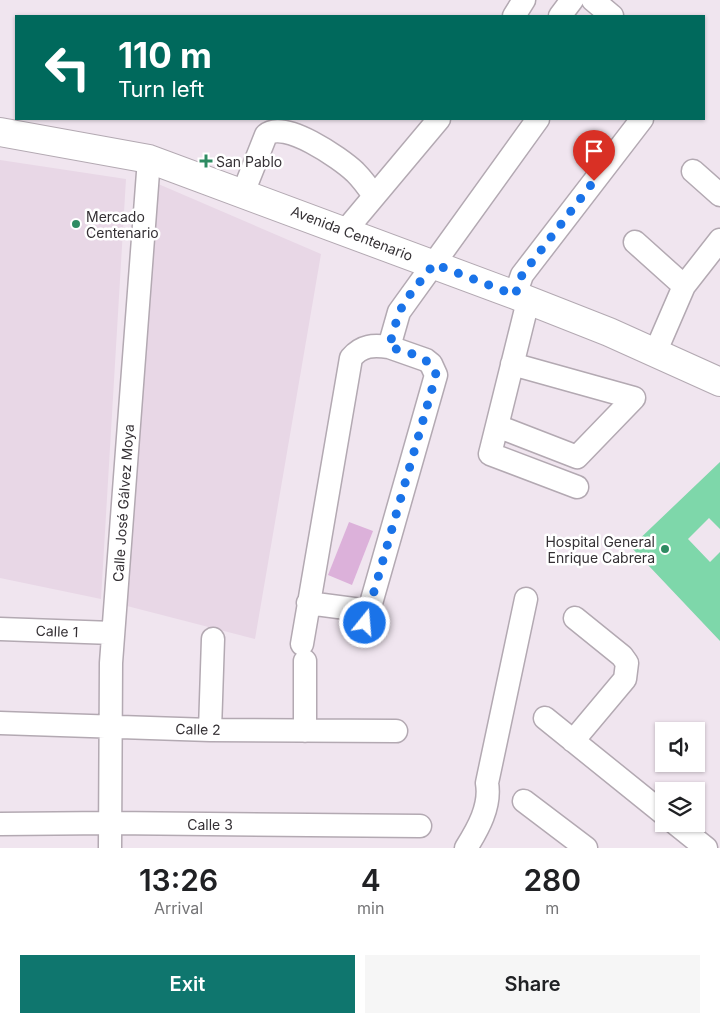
<!DOCTYPE html>
<html lang="en">
<head>
<meta charset="utf-8">
<style>
	body { margin:0; font-family:Inter,sans-serif; background:#f6f6f6; color:#202124; height:100vh; display:flex; flex-direction:column; font-size:19px; white-space:nowrap }
	* { box-sizing:border-box; margin:0 }
	p { font-size:16px; color:#757577 }
	.icon { flex:none; width:28px; height:28px; fill:none; stroke:currentColor; stroke-width:2; stroke-linecap:round; stroke-linejoin:round }
	.map { position:relative; height:848px; overflow:hidden }
	.drawer { display:flex; flex-direction:column; background:#fff; flex:1 }
	.drawer>* { flex:none }
	.banner { position:absolute; left:15px; top:15px; width:690px; height:105px; border-radius:0px; box-shadow:0 1px 4px #0004; background:#00695c; color:#fff; overflow:hidden }
	.buttons { position:absolute; left:655px; top:722px; display:grid; gap:10px }
	.buttons a { display:grid; place-items:center; width:50px; height:50px; border-radius:0px; background:#fff; box-shadow:0 1px 4px #0004; font-size:25px }
	.pin { position:absolute; display:grid; place-items:center; width:42px; height:42px; color:#fff; margin:-51px -21px; border-radius:50% 50% 50% 0; rotate:-45deg; box-shadow:0 0 5px #0007 }
	.pin .icon { rotate:45deg }
	.me { position:absolute; width:55px; margin:-28px; rotate:17deg; stroke-linejoin:round; filter:drop-shadow(0 0 4px #0008) }
	.turn { display:flex; align-items:center; gap:18px; height:105px; padding:0 20px; font-size:22px }
	.turn .icon { width:65px; height:65px; stroke-width:2.5 }
	.turn b { display:block; font-size:35px; line-height:42px }
	.eta { display:flex; justify-content:space-evenly; align-items:center; height:85px; text-align:center }
	.eta b { font-size:30px; font-weight:600; line-height:35px }
	.primary-button { display:flex; gap:10px; margin-top:auto; padding:10px 20px }
	.primary-button a { flex:1; height:58px; border-radius:0px; background:#0f766e; color:#fff; font-size:20px; font-weight:600; line-height:58px; text-align:center }
	.primary-button a+a { background:#f6f6f6; color:#202124 }
	.map>svg:first-child { display:block }
	.built { fill:#e8d7e6 }
	.green { fill:#dcb1da }
	.building { fill:#7ed7aa }
	.lines { fill:none; stroke-linecap:round; stroke-linejoin:round }
	.minor-casing { stroke:#b3a9b2; stroke-width:25 }
	.major-casing { stroke:#b3a9b2; stroke-width:30 }
	.minor { stroke:#fff; stroke-width:22 }
	.major { stroke:#fff; stroke-width:28 }
	.route { stroke:#1a73e8; stroke-width:9; stroke-dasharray:0 16.2 }
	.poi-dot { fill:#2e8b62; stroke:#fff; stroke-width:2 }
	.labels { text-anchor:middle; dominant-baseline:central; stroke-width:5; stroke-linejoin:round; paint-order:stroke }
	.poi-label { font-size:14px; fill:#343034; stroke:#fff; text-anchor:start }
	.street-label { font-size:14px; fill:#343034; stroke:#fff }
</style>
</head>
<body>
<div class="map">
<svg width="720" height="848" viewBox="0 0 720 848">
	<rect width="100%" height="100%" fill="#f0e5ef"/>
	<path class="built" d="M0,160L126,179L101,599L0,578Z
		M156,183L321,254L255,639L127,606Z"/>
	<path class="green" d="M349,522L373,531L352,585L328,575Z"/>
	<path class="building" d="M720,462V529L709,518L688,539L710,562L720,552V641L631,547Z"/>
	<g class="lines">
		<defs>
			<path id="minor" d="M593,0L612,16
				M514,16L524,0
				M560,16L572,0
				M693,171L720,195
				M243,193L266,135C284,119 340,158 355,172C362,179 368,187 374,196
				M346,230L439,119
				M635,242L684,286
				M515,295L522,275L642,119
				M528,301L490,454L577,487
				M655,353L684,286L720,240
				M497,426L577,457L634,398L512,364
				M308,603L369,611
				M0,629L113,633
				M362,635L436,375L431,364L426,360L389,347L399,312L538,119
				M302,644L351,358C362,345 373,345 389,347
				M545,718L664,814
				M0,723L210,730L396,731
				M210,730L213,639
				M305,731V661
				M573,741L625,679L627,663L622,656L575,618
				M524,801L586,848
				M0,824L111,823L420,826
				M676,824L706,848
				M110,848L111,663L149,159
				M466,848C478,829 491,806 487,783L526,599"/>
			<path id="major" d="M0,132L149,159L515,295L609,332L720,382"/>
		</defs>
		<use href="#minor" class="minor-casing"/>
		<use href="#major" class="major-casing"/>
		<use href="#minor" class="minor"/>
		<use href="#major" class="major"/>
	</g>
	<g class="lines">
		<path class="route" d="M365,623L436,375C432,356 405,352 389,347L399,312L411,293L434,264L515,295L522,275L594,181"/>
	</g>
	<g class="poi-dot">
		<path d="M203.5 153.5h5v5h5v5h-5v5h-5v-5h-5v-5h5z"/>
		<circle cx="76" cy="224" r="5"/>
		<circle cx="665" cy="549" r="5"/>
	</g>
	<g class="labels">
		<g class="poi-label">
			<text x="216" y="161">San Pablo</text>
			<text x="86" y="216">Mercado<tspan x="86" dy="16">Centenario</tspan></text>
			<text x="655" y="541" text-anchor="end">Hospital General<tspan x="655" dy="16">Enrique Cabrera</tspan></text>
		</g>
		<g class="street-label">
			<text transform="translate(352 233) rotate(21)">Avenida Centenario</text>
			<text transform="translate(123 503) rotate(-86)">Calle José Gálvez Moya</text>
			<text transform="translate(57 631) rotate(2)">Calle 1</text>
			<text transform="translate(198 729) rotate(1)">Calle 2</text>
			<text x="210" y="824">Calle 3</text>
		</g>
	</g>
</svg>
<div class="buttons">
<a><svg class="icon" aria-label="sound" viewBox="0 0 24 24"><path d="M4 9h4l5-4v14l-5-4H4zM17 9q2 3 0 6"/></svg></a>
<a><svg class="icon" aria-label="layers" viewBox="0 0 24 24"><path d="M12 4l9 5-9 5-9-5zM3 14l9 5 9-5"/></svg></a>
</div>
<div class="pin" style="left:594px;top:181px;background:#d93025"><svg class="icon" aria-label="arrive" viewBox="0 0 24 24"><path d="M6 21V4h12l-3 4 3 4H6"/></svg></div>
<svg class="me" style="left:365px;top:623px" viewBox="-20 -20 40 40"><circle r="17" fill="#1a73e8" stroke="#fff" stroke-width="3"/><path d="M0-11L8 9 0 5-8 9z" fill="#fff"/></svg>
<div class="banner">
<div class="turn"><svg class="icon" aria-label="left" viewBox="0 0 24 24"><path d="M17 20v-9H6M10 6l-5 5 5 5"/></svg><div><b>110 m</b>Turn left</div></div>
</div>
</div>
<section class="drawer">
<div class="eta">
<div><b>13:26</b><p>Arrival</p></div>
<div><b>4</b><p>min</p></div>
<div><b>280</b><p>m</p></div>
</div>
<div class="primary-button"><a>Exit</a><a>Share</a></div>
</section>
</body>
</html>
